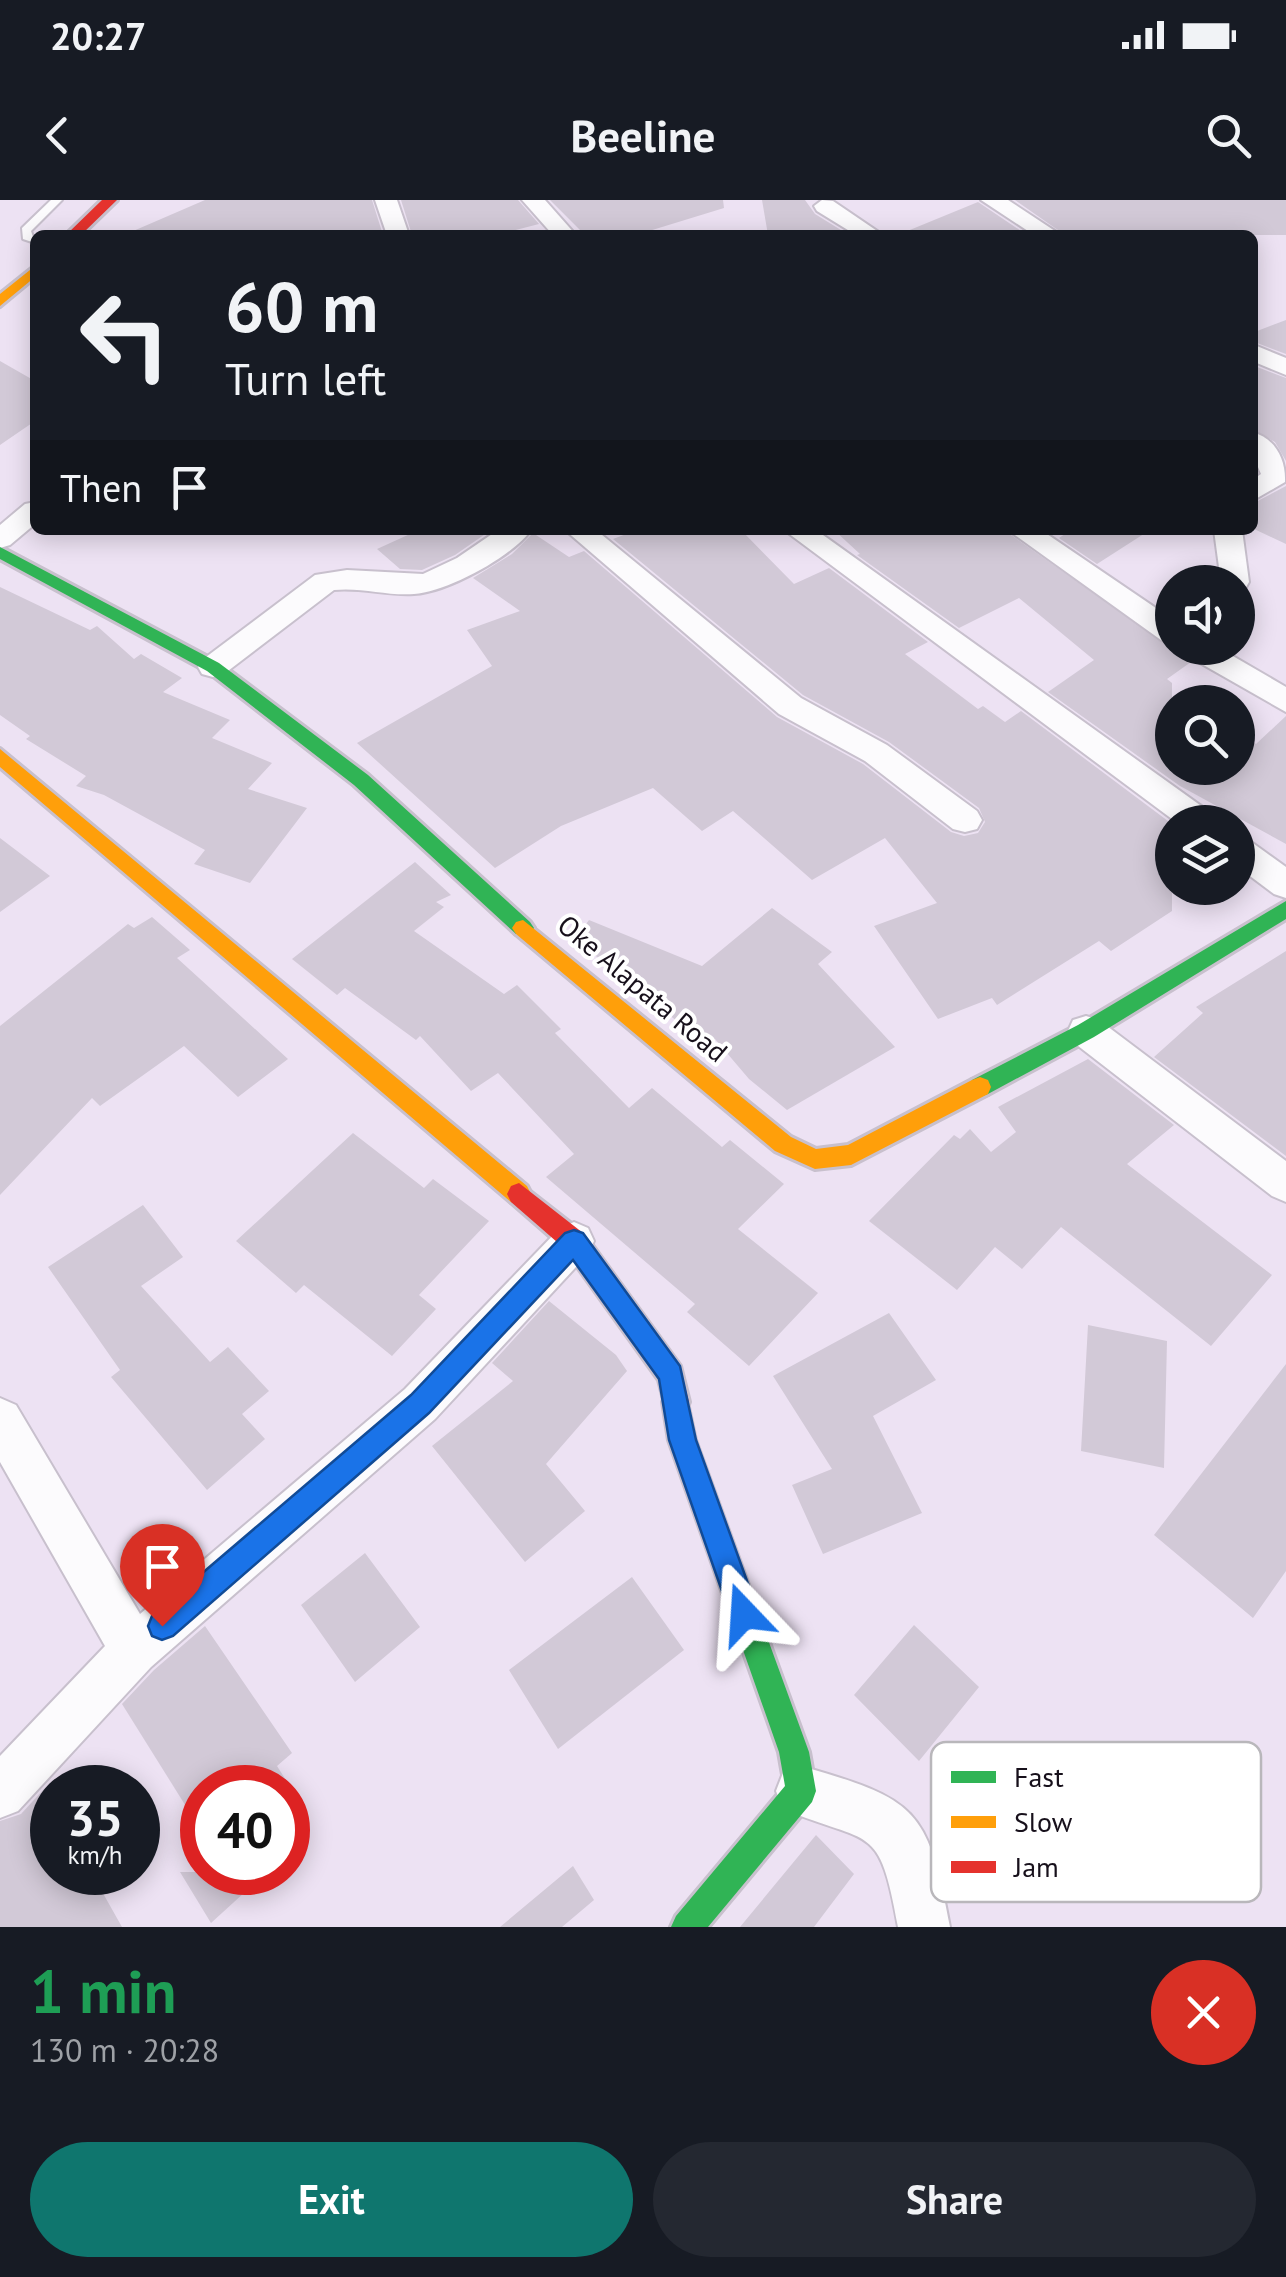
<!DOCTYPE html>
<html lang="en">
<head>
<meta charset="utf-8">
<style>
	body { margin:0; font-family:"PT Sans",sans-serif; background:#242831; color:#f1f3f6; height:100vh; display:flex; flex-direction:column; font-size:38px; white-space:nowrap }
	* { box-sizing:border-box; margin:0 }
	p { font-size:32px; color:#9ea1a6 }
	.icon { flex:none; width:55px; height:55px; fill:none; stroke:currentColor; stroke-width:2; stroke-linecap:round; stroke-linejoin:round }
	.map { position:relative; height:1727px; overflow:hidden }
	.panel { display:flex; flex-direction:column; background:#171b24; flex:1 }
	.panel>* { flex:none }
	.top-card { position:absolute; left:30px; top:30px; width:1228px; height:305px; border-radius:15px; box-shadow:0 5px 25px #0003; background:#171b24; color:#f1f3f6; overflow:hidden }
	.tools { position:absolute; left:1155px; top:365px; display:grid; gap:20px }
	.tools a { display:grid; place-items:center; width:100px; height:100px; border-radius:50%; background:#171b24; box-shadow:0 5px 25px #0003; font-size:50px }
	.speed { position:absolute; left:30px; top:1565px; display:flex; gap:20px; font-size:50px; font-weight:700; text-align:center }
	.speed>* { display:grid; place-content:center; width:130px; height:130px; border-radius:50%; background:#171b24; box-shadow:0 5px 25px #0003; line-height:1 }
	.speed small { font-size:25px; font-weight:400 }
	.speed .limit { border:15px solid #d22; background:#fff; color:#111 }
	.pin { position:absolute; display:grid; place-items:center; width:85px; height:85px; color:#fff; margin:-102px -42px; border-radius:50% 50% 50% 0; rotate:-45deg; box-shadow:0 0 10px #0007 }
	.pin .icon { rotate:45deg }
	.me { position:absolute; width:110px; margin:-55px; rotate:340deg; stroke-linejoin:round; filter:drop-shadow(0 0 8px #0008) }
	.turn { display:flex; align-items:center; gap:35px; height:210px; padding:0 30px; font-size:45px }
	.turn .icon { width:130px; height:130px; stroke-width:2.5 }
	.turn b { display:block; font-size:70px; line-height:85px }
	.then { display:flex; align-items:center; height:95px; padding:0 30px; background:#0003; gap:20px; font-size:38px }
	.round { display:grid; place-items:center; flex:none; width:105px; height:105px; border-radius:52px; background:#242831 }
	.summary { display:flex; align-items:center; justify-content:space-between; height:170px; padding:0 30px }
	h1 { font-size:60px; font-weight:800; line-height:75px; color:#1e9e55 }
	.button { display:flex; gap:20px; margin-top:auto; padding:20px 30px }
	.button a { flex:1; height:115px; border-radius:60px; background:#0f766e; color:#fff; font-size:40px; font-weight:800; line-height:115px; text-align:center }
	.button a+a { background:#242831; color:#f1f3f6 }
	.status { display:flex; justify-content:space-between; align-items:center; height:70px; padding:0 50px; background:#171b24; direction:ltr }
	.status svg { height:28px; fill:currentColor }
	header { display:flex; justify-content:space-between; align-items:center; height:130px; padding:0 30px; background:#171b24; font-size:45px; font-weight:800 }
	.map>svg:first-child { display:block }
	.building { fill:#d2c9d7 }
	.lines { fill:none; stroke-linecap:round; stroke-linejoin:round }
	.lane-casing { stroke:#c8c0cd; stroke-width:4 }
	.street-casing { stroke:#c8c0cd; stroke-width:4 }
	.fast-casing { stroke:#c8c0cd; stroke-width:6 }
	.slow-casing { stroke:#c8c0cd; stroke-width:6 }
	.jam-casing { stroke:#c8c0cd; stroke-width:6 }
	.lane { fill:#fcfbfd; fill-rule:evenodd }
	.street { fill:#fcfbfd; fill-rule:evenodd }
	.fast { fill:#30b455; fill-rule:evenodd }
	.slow { fill:#ff9f0a; fill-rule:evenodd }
	.jam { fill:#e5322d; fill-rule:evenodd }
	.route { fill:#1a73e8; stroke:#114b97; stroke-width:2.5 }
	.labels { text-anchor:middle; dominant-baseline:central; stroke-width:8; stroke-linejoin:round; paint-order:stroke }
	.street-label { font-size:28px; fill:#17101b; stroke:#fff }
	.key { fill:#fff; stroke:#b9b7bb; stroke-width:2.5 }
	.key-label { font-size:28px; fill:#17101b }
</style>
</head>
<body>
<div class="status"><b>20:27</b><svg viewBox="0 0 49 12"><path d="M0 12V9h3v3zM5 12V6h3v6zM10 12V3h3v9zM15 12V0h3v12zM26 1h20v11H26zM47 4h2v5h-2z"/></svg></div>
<header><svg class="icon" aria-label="back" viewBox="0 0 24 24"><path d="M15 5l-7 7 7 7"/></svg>Beeline<svg class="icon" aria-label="search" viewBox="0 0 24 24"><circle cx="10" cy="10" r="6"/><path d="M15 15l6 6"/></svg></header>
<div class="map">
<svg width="1286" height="1727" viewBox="0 0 1286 1727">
	<rect width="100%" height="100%" fill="#ede2f3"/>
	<path class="building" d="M205,0H372L383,35H124Z
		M401,0H518L539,24L496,35H412Z
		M550,0H723L724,8L636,35H585Z
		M762,0H805L815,14L849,35H768Z
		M1015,0H1286V35H1065Z
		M978,2L1027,35H900V34Z
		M1286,120V154L1252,141V133Z
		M0,161L35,181V221L0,245Z
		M1252,165L1286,178V261L1275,242L1252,229V217L1258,214L1252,203Z
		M1286,286V344L1252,328V304Z
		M405,330H491L455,355L422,370L400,369L377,349L410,334Z
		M637,330H741L794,384L829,368L928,442L905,454L978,509L983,506L1005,522L1021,511L1172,624V711L1111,751L1099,741L997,805L992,798L938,819L874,726L937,703L885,638L812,680L733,611L702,631L653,588L561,626L495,668L357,543L492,466L467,430L520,411L473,378L512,354L533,333L569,357L584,351L777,517L863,564L951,632L964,636L978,633L985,622L979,608L889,542L803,495L613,339Z
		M834,330H1004L1191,462L1167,479L1172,483V568H1238V531L1256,544L1286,516V644L1180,586L1048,492L1094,460L1019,398L959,428L857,355L860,354Z
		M1071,330H1150L1097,364L1059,338Z
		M0,387L90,430L97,426L134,459L141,454L182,478L163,492L230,520L212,538L272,563L248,589L307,608L250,683L194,664L205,650L104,595L76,586L86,576L26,539L30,536L0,515Z
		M0,638L50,676L0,712Z
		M415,662L451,695L436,702L444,707L414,731L504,794L517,785L561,829L555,833L629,908L652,888L722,947L730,940L784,984L738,1029L818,1093L749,1166L687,1112L695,1104L546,977L574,954L498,873L471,891L420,836L416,840L345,788L337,795L292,759Z
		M772,708L832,752L818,764L895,847L787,910L749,879L715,839L707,846L656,804L666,796L624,779L575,739L589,720L702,766Z
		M152,717L190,750L177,758L288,859L238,897L184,846L100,906L92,898L0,995V826L128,724L134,728Z
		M1286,751V956L1154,857L1203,813L1196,807Z
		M1088,859L1174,925L1127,964L1272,1075L1211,1146L1061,1027L1022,1069L995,1047L957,1090L869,1021L954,935L960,939L970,929L991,952L1016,932L998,907Z
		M353,933L424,988L433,979L489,1021L419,1095L436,1109L392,1156L304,1085L296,1093L236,1041Z
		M143,1005L183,1057L141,1086L210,1162L228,1147L269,1191L242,1214L265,1239L207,1290L111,1177L120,1170L48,1067Z
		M549,1101L616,1155L627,1171L546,1264L585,1311L525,1362L432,1246L513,1181L492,1163Z
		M889,1113L936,1180L873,1216L922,1313L823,1354L792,1285L832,1269L773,1176Z
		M1088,1125L1167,1141L1164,1268L1081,1251Z
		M1286,1164V1371L1253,1418L1154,1335Z
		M365,1353L420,1427L355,1482L301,1405Z
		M632,1377L684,1450L558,1549L509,1470Z
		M914,1425L979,1487L919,1561L854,1495Z
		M205,1426L292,1553L277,1566L291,1588H202V1632L122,1504L154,1470Z
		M44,1589L52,1604V1672H91L122,1727H0V1621L21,1614Z
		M816,1635L854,1674L814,1727H740Z
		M573,1666L594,1700L562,1727H500Z
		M180,1672H267L211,1723Z"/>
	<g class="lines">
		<defs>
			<path id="lane" d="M51,0H62L31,31L35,43L23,39L22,28Z"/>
			<path id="street" d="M375,0H397L409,35H387Z
				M522,0H545L576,35H553Z
				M822,0L833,1L883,35H856L817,11L814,6Z
				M981,0H1008L1061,35H1034Z
				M1252,144L1286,158V175L1252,161Z
				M1252,232C1275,238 1286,259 1285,282L1252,301V280L1261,274L1252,253Z
				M35,302V324L10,345L0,348V325L25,304Z
				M498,330H531C512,357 447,392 414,394C387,396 361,387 334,390L224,474L213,477L202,474L198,467L202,460L315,375L347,370L423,374L457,358Z
				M565,330H596L801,498L887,545L977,611L982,620L977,629L965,632L953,629L865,561L779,514Z
				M784,330H816L1211,613L1215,622H1176Z
				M1008,330H1041L1172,419V443L1161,440Z
				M1214,330H1242L1249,382L1245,389L1238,391V382H1221Z
				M1182,448H1219L1286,487V512L1186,455Z
				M1238,637L1250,641L1286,667V698L1274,694L1238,667Z
				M1086,816L1099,820L1286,961V1002L1272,996L1073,842L1068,831L1073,820Z
				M574,1022L588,1028L594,1041L588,1054L435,1219L151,1467L18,1611L0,1618V1556L105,1446L0,1262V1198L16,1205L140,1414L405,1189L560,1028Z
				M801,1566C916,1599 928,1608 950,1727H898C879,1621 872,1646 783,1609L776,1591L783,1573Z"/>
			<path id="fast" d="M0,347L219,463L368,575L530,722L534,728L530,734H516L354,585L207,471L0,359Z
				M1286,701V719L1094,837L988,894L980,897L972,894L969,887L972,880L1078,825Z
				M676,1189L685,1193L695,1240L809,1552L816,1591L812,1602L708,1727H671L676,1716L785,1586L779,1552L669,1240L663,1202L667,1193Z"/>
			<path id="slow" d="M35,66V77L0,106V94Z
				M0,549L527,986L531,994L527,1002L519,1005L511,1002L0,567Z
				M523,720L791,937L816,949L848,945L972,880L980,877L988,880L991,887L988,894L851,965L815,969L775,951L516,734L512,728L516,722Z"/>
			<path id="jam" d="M102,0H117L81,35H66Z
				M519,983L583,1033L680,1166L689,1202L685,1211L676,1215L667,1211L659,1180L565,1049L511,1002L507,994L511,986Z"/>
		</defs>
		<use href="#lane" class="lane-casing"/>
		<use href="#street" class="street-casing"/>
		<use href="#fast" class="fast-casing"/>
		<use href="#slow" class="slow-casing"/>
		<use href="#jam" class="jam-casing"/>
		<use href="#lane" class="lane"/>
		<use href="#street" class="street"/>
		<use href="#fast" class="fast"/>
		<use href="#slow" class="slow"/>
		<use href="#jam" class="jam"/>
	</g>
	<path class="route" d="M574,1030L583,1033L680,1166L696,1240L759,1414L755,1424L744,1428L734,1424L730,1414L669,1240L659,1179L573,1060L429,1213L173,1436L162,1440L152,1436L148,1426L152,1416L411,1195L565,1033Z"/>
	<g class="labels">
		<g class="street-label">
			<text transform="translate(643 788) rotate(40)">Oke Alapata Road</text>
		</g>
	</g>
	<rect x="931" y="1542" width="330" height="160" rx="15" class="key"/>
	<rect x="951" y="1571" width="45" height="12" fill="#30b455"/>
	<rect x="951" y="1616" width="45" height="12" fill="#ff9f0a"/>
	<rect x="951" y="1661" width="45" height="12" fill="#e5322d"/>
	<g class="key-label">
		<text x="1014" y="1587">Fast</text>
		<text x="1014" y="1632">Slow</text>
		<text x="1014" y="1677">Jam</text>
	</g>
</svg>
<div class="tools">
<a><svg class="icon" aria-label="sound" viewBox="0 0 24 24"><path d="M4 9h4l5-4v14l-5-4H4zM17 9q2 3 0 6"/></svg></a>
<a><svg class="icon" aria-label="search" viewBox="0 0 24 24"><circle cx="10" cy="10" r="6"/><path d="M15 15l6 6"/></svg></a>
<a><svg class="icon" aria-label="layers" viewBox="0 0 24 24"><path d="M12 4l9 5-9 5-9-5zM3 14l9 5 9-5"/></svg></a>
</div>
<div class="speed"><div>35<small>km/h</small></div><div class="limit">40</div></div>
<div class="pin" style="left:162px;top:1426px;background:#d93025"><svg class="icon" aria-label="arrive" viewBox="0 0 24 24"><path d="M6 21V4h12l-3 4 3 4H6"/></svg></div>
<svg class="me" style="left:744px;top:1414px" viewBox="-20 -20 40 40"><path d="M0-17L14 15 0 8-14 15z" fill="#1a73e8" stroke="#fff" stroke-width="4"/></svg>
<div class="top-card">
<div class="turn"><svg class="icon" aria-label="left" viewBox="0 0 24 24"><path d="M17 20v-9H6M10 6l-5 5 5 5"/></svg><div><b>60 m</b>Turn left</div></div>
<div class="then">Then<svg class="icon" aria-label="arrive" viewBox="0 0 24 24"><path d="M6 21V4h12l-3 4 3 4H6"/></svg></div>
</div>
</div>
<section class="panel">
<div class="summary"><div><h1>1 min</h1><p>130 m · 20:28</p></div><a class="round" style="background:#d93025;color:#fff"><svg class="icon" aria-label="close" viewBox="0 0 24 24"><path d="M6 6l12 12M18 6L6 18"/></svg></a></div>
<div class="button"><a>Exit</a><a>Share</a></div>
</section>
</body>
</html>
